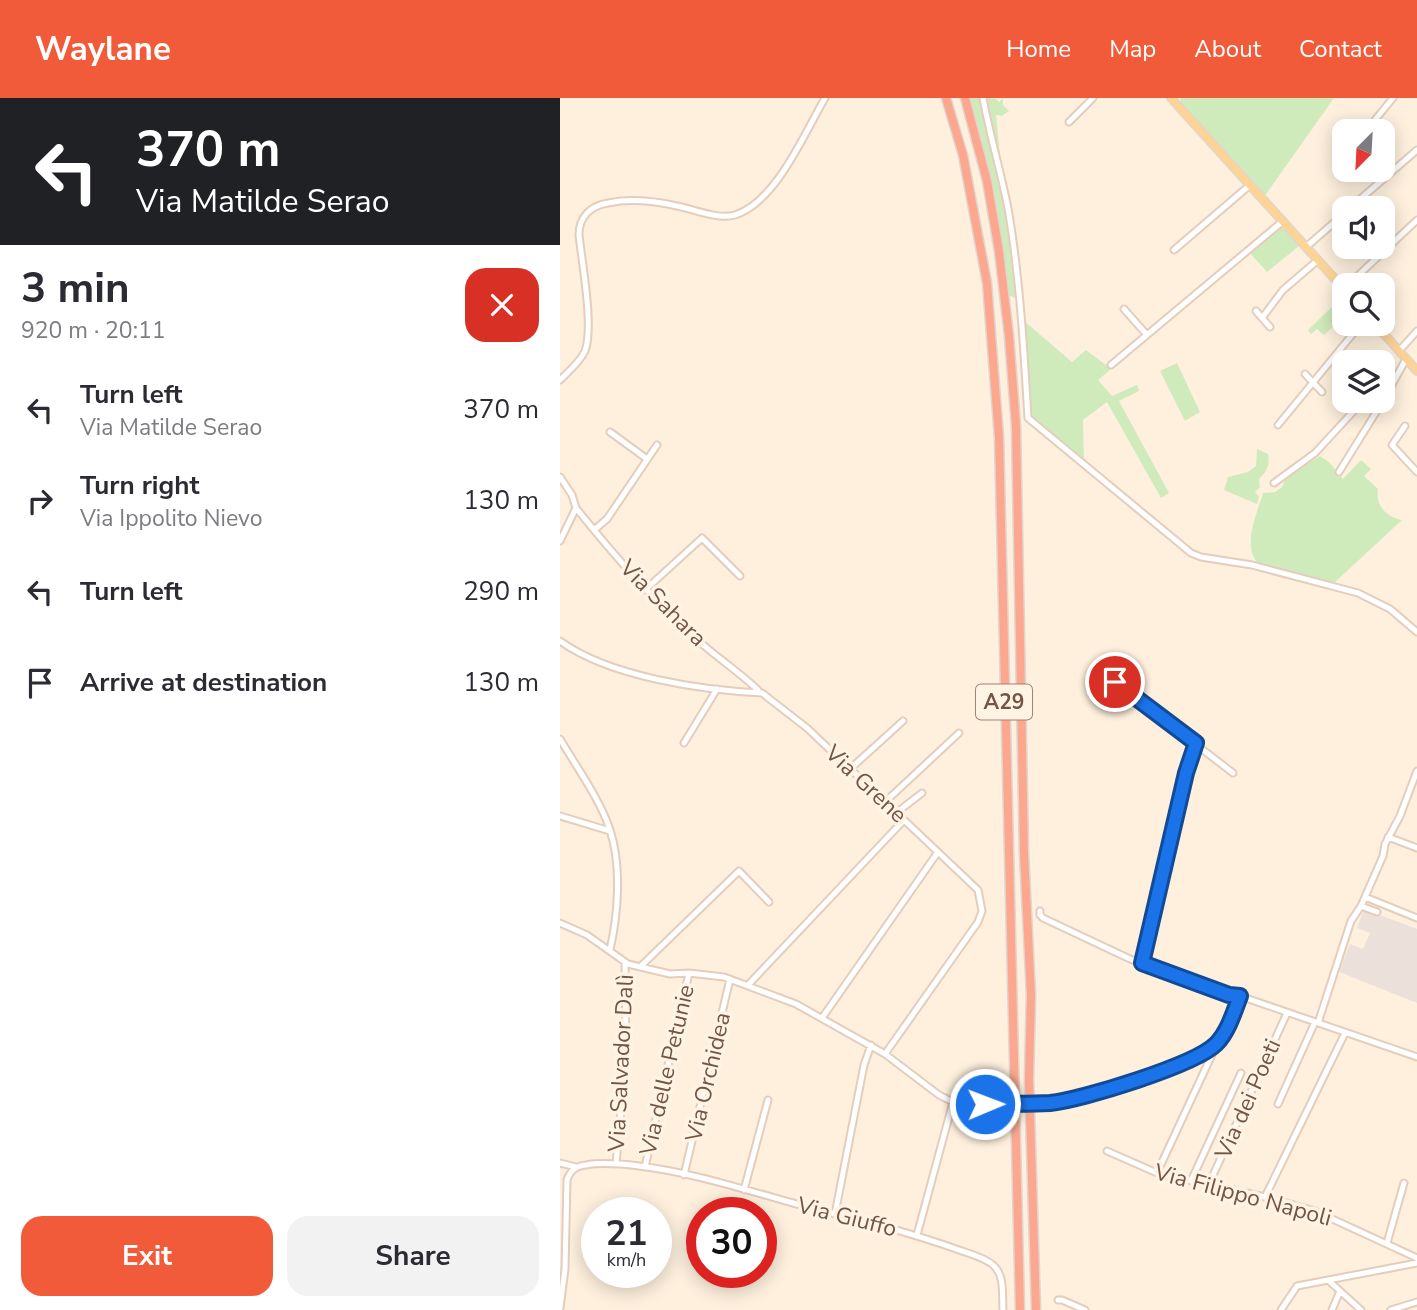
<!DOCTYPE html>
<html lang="en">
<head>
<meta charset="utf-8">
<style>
	body { margin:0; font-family:"Nunito Sans",sans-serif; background:#f2f2f3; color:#2b2b33; height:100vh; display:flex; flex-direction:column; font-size:26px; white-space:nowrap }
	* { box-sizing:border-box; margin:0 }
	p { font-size:23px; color:#7c7c81 }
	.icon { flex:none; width:38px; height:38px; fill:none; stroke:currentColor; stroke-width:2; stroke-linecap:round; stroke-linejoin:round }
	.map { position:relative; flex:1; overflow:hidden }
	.panel { display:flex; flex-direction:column; background:#fff; width:560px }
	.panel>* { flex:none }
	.banner { background:#202124; color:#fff; overflow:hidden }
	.needle { width:46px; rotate:204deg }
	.controls { position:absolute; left:772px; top:21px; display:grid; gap:14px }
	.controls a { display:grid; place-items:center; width:63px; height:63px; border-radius:14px; background:#fff; box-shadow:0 4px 18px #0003; font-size:35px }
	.speed { position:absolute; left:21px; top:1099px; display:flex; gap:14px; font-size:35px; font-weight:700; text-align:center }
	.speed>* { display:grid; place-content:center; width:91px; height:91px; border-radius:50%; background:#fff; box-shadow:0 4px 18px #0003; line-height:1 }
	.speed small { font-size:18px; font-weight:400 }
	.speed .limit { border:10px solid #d22; background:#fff; color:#111 }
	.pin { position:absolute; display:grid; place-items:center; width:60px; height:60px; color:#fff; margin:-30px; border:4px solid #fff; border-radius:50%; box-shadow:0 2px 7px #0007 }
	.me { position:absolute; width:77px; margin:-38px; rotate:89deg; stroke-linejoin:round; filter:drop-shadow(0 0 5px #0008) }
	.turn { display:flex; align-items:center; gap:24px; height:147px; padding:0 21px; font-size:32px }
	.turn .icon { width:91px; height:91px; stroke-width:2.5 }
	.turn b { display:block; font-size:49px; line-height:60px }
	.round { display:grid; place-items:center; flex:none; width:74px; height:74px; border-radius:21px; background:#f2f2f3 }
	.overview { display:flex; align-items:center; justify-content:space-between; height:119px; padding:0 21px }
	h1 { font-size:42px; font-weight:700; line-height:52px }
	.action { display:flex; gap:14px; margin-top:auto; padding:14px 21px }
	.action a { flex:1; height:80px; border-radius:21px; background:#f15b39; color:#fff; font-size:28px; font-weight:700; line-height:80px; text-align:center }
	.action a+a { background:#f2f2f3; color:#2b2b33 }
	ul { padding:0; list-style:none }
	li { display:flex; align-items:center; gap:21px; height:91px; padding:0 21px }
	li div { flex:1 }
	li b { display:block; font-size:26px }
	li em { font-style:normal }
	header { display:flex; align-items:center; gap:42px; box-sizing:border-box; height:98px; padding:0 35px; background:#f15b39; color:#fff }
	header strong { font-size:33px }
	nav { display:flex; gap:38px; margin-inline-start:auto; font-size:24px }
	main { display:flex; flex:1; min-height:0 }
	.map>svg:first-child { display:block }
	.industrial { fill:#ebe1da }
	.green { fill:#d0ebbb }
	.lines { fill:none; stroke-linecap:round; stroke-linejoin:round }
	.minor-casing { stroke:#e4cdbc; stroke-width:9 }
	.major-casing { stroke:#ded6d2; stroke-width:10 }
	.highway-casing { stroke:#ded6d2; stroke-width:11 }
	.minor { stroke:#fff; stroke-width:5 }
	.major { stroke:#ffd392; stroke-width:7 }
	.highway { stroke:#fda78f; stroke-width:8 }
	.minor-bridge-casing { stroke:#e4cdbc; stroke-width:9; stroke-linecap:butt }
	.minor-bridge { stroke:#fff; stroke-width:5 }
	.route-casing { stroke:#114b97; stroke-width:18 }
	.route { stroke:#1a73e8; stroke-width:12 }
	.labels { text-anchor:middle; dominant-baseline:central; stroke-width:7; stroke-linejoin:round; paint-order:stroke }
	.shield { fill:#fff4e4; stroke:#9e8474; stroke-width:2 }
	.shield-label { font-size:21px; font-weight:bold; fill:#745444 }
	.street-label { font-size:23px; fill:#745444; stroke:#fff4e4 }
</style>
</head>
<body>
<header>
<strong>Waylane</strong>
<nav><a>Home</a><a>Map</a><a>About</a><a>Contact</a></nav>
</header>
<main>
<section class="panel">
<div class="banner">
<div class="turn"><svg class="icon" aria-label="left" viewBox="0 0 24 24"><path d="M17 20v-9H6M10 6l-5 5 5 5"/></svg><div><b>370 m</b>Via Matilde Serao</div></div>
</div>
<div class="overview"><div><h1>3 min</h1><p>920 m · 20:11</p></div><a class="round" style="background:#d93025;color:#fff"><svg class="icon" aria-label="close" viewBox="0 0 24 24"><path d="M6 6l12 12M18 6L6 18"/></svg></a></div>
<ul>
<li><svg class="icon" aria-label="left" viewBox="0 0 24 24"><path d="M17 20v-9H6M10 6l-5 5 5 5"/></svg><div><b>Turn left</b><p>Via Matilde Serao</p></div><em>370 m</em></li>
<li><svg class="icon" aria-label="right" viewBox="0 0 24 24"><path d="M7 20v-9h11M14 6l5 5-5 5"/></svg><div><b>Turn right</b><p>Via Ippolito Nievo</p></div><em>130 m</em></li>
<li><svg class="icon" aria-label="left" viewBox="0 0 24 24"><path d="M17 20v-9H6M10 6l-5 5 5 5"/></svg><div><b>Turn left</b></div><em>290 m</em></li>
<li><svg class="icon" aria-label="arrive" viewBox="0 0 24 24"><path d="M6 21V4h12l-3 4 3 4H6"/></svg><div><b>Arrive at destination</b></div><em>130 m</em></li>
</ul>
<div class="action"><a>Exit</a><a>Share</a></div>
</section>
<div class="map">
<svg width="857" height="1212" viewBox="0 0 857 1212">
	<rect width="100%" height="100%" fill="#fef0dd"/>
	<path class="industrial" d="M804,811L857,831V905L779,874L790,846L803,851L810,835L797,830Z"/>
	<path class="green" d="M409,0H420L442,89L456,200L450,198L437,111Z
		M424,0H435L439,4L443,0V7L449,13L442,18L436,17L440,58L437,56Z
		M621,0H774L704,99L629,17L620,4Z
		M723,129L739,148L707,174L689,154L718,130Z
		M781,200L784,203V218L764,237L757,231L751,236L748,232Z
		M463,222L512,264L526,252L546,267L550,272L538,282L552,298L577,287L579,293L559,303L609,395L601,400L547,304L523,322L524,364L473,322L470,316Z
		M617,265L640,314L625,323L600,273Z
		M697,351L708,356C710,368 707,373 699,381L700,389L695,394L699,399L697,406L664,392L668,379L688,374L696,368Z
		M760,358L769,364L783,381L801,362L811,371L804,378L818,391C815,407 826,419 842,422L773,486L699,467C681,448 697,416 703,395L715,394L722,389L726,380Z"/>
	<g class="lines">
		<defs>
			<path id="minor" d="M423,0C430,39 442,77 449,116C460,183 464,252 468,320L631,455L641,459L692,467L798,495L830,511L857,534
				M815,22L833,0
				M509,24L533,0
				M790,110L857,52
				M746,149L784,116
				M614,152L690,87
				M788,187L857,122
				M564,211L587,237
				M696,213L710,229
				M702,220L723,192L758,162
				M839,253L857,233
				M551,267L723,123
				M745,276L762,294
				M0,282C9,273 20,264 25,253C34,229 22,165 19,137C19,119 30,108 48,105C71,100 94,103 117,108C133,111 158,122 175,117C216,104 244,36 265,0
				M822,288L833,282
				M718,327L801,226
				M845,328L832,347L857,374
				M50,334L87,361
				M779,374L823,303L846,261
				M0,379L12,397L16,410L0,443
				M714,385L755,355L803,303
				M16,410C52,455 89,498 132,537C153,557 177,572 198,592
				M34,432L47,421L97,347
				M85,492L142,440L180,478
				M0,543C50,579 141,592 202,595L247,630L418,792L422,813L418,824L325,956
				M543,575L673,675
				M0,641C16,668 41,703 50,732C62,768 58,816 50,852
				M124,645L157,591
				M290,671L343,623
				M325,704L399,635
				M336,715L362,695
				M0,718L50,733
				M828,739L857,750
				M805,799L857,820
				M801,808L817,814
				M480,813V817L483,820L570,861L669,897L680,898L857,959
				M0,825L27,837L68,866L110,876L129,875L164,879L236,906L325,956L379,997L393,1004L439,1006
				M582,865L626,675L636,645
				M80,869L179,773L209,804
				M188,887L344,722
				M262,920L378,754
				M758,925L791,823L801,808L823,758L825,746L840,718L857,673
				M491,1005C526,998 639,968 659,943C669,930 674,913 680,898
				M718,1006L755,924
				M547,1053L597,1075L705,1099L755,1113L857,1160
				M0,1065L16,1069
				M56,1066L66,957L65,864
				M85,1069L129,875
				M597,1075L656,948
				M124,1077L170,881
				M631,1083L681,975
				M649,1086L727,915
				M184,1092L208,1002
				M705,1099L785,935
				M275,1116L304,967L311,947
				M357,1137L393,1004
				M827,1145L844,1085
				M768,1182L801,1212
				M498,1202H502L525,1212
				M0,1210L5,1171L7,1082C10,1073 15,1068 26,1067C42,1064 62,1066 79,1068C138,1075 197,1096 255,1111C304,1123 352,1135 399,1152C410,1156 424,1159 433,1167C445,1177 442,1197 443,1212
				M721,1212L737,1188L857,1165
				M772,1212L780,1193
				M831,1212L857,1204"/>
			<path id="major" d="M611,0L784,191
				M815,226L857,273"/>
			<path id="highway" d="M386,0L403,57L427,185L439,339L460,1212
				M405,0L427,83L439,153L449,238L456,328L464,755L471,897L469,981L476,1212"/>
		</defs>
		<use href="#minor" class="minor-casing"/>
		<use href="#major" class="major-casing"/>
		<use href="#highway" class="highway-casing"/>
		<use href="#minor" class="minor"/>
		<use href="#major" class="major"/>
		<use href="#highway" class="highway"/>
		<defs>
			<path id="minor-bridge" d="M439,1006L491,1005"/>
		</defs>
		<use href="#minor-bridge" class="minor-bridge-casing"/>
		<use href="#minor-bridge" class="minor-bridge"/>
	</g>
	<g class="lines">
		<defs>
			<path id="route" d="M425,1006C446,1006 468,1006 490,1005C521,1002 635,967 656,946C668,934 674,914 680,898L669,897L582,865L626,675L636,645L555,584"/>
		</defs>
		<use href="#route" class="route-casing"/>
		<use href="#route" class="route"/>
	</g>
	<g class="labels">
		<rect class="shield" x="416" y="586.5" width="56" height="35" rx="5"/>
		<g class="shield-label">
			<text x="444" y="604">A29</text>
		</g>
		<g class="street-label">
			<text transform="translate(103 505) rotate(45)">Via Sahara</text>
			<text transform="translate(306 686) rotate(43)">Via Grene</text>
			<text transform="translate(61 965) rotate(-87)">Via Salvador Dalì</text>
			<text transform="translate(107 972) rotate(-77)">Via delle Petunie</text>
			<text transform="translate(148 979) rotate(-77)">Via Orchidea</text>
			<text transform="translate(688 1001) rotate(-66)">Via dei Poeti</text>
			<text transform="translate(683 1097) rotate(15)">Via Filippo Napoli</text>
			<text transform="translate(287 1119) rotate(14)">Via Giuffo</text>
		</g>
	</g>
</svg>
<div class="controls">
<a><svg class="needle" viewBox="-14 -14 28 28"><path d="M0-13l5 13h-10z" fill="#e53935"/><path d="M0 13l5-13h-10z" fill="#7c7c81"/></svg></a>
<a><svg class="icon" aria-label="sound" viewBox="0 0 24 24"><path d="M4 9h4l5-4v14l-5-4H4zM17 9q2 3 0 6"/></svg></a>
<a><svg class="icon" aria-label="search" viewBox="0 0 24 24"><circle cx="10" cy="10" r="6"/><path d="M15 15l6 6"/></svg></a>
<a><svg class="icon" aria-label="layers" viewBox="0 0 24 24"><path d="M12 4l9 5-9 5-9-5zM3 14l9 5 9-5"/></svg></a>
</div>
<div class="speed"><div>21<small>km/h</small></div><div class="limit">30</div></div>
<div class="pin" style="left:555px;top:584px;background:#d93025"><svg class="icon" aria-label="arrive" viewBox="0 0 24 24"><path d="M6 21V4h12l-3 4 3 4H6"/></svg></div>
<svg class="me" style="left:425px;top:1006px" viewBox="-20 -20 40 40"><circle r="17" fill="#1a73e8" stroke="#fff" stroke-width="3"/><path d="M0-11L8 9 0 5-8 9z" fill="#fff"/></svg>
</div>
</main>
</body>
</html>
